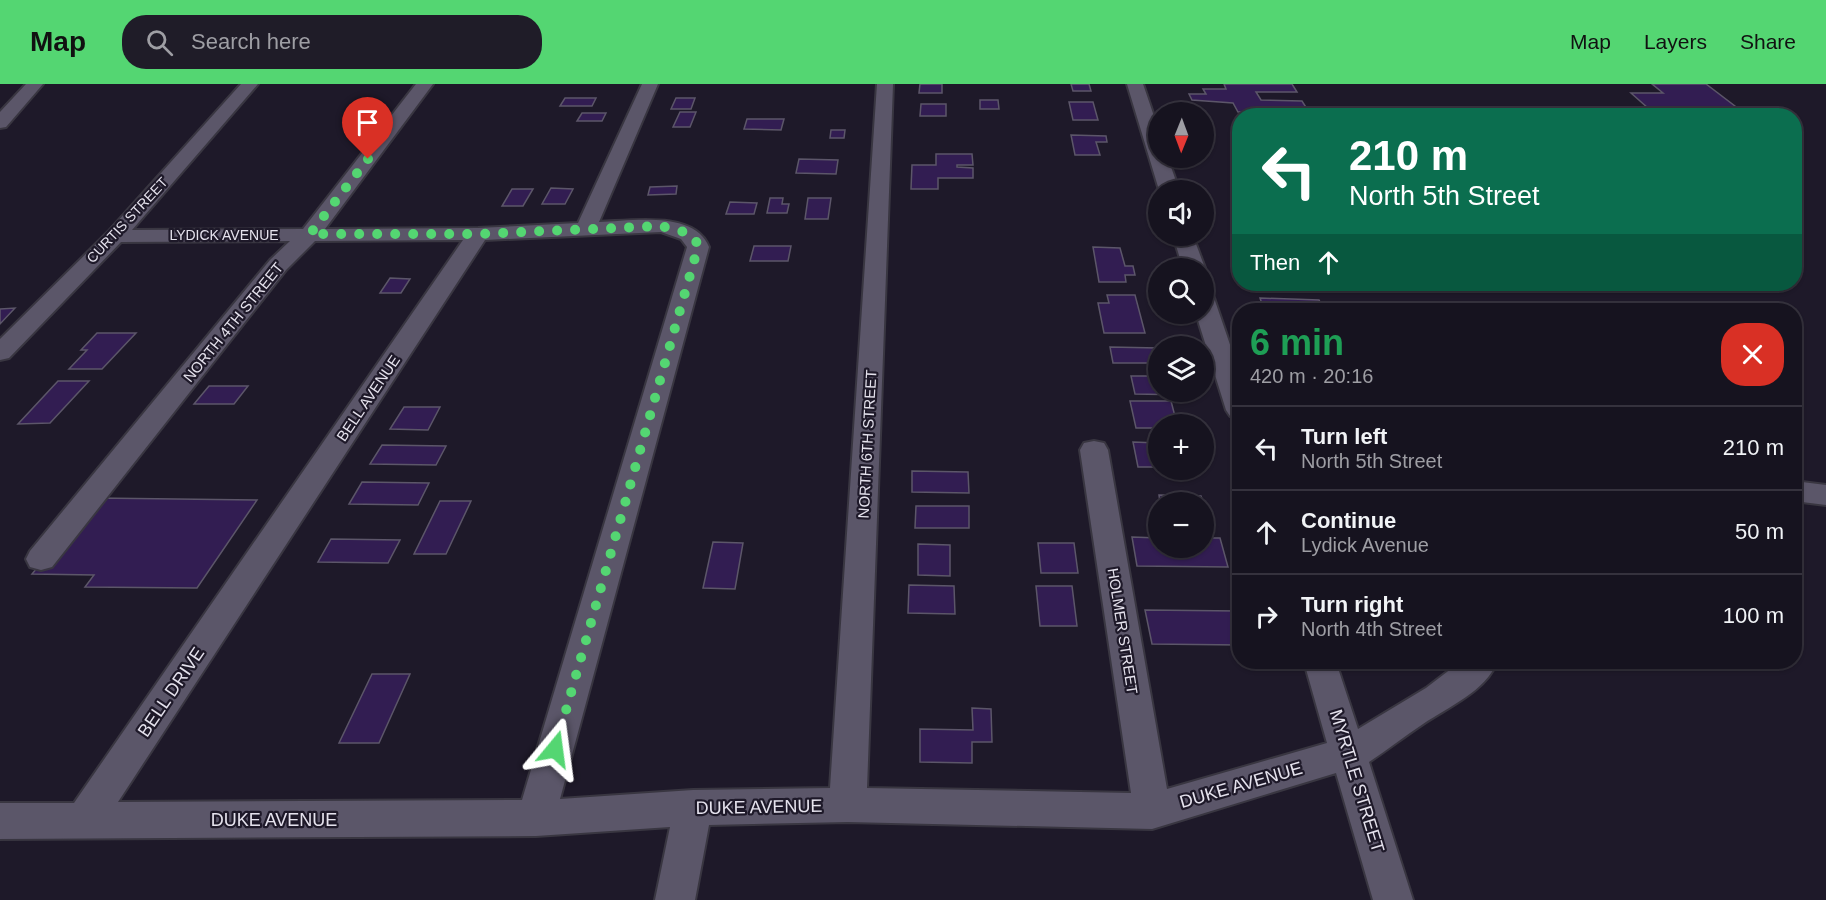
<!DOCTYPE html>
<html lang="en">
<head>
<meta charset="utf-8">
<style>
	body { margin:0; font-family:Helvetica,sans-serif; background:#1f1c28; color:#f1f3f6; height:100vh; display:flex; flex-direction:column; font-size:22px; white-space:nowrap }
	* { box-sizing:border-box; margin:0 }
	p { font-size:20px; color:#9e9ea4 }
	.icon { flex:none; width:33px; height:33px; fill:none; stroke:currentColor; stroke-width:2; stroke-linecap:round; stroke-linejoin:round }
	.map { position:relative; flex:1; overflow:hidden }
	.sheet { position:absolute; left:1232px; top:219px; width:570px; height:366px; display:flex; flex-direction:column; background:#16131f; border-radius:24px; box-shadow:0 2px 4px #0004,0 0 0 2px #35323d }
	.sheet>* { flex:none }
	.guide { position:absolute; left:1232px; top:24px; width:570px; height:183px; border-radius:24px; box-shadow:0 2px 4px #0004,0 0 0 2px #35323d; background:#0b6e4f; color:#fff; overflow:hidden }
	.needle { width:39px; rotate:181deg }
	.buttons { position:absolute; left:1148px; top:18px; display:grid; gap:12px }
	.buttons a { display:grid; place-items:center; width:66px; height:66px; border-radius:50%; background:#16131f; box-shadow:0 2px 4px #0004,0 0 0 2px #35323d; font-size:30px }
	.pin { position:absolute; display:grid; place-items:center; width:51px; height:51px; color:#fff; margin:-62px -26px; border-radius:50% 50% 50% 0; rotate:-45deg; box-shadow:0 0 6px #0007 }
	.pin .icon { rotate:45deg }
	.me { position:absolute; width:66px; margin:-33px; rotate:16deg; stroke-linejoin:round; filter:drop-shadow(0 0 4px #0008) }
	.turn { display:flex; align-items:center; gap:21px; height:126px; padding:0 18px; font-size:27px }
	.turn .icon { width:78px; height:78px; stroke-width:2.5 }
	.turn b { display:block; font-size:42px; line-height:51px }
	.then { display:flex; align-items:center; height:57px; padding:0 18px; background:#0003; gap:12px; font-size:22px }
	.round { display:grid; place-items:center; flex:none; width:63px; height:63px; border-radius:24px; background:#1f1c28 }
	.headline { display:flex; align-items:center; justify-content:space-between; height:102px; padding:0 18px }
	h1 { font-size:36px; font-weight:700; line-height:45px; color:#1e9e55 }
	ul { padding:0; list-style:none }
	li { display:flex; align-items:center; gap:18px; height:84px; padding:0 18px; border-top:2px solid #35323d }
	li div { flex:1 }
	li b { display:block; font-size:22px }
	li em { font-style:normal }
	header { display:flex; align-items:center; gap:36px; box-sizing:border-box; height:84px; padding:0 30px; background:#54d672; color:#111 }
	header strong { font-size:28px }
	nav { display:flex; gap:33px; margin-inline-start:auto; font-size:21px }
	.search { width:420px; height:54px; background:#1f1c28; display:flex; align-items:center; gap:15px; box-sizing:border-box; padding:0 21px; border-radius:24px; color:#9e9ea4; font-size:22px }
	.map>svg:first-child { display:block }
	.building { fill:#321d52; stroke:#5c5669; stroke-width:1.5 }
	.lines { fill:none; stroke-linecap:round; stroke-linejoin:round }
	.minor-casing { stroke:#393641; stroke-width:4 }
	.minor { fill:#5b5669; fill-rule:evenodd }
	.route { stroke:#54d672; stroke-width:10; stroke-dasharray:0 18 }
	.labels { text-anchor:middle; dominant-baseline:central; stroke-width:4.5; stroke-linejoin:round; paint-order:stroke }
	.far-street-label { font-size:14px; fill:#e5e2ed; stroke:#1e1929 }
	.street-label { font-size:15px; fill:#e5e2ed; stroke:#1e1929 }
	.near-street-label { font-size:18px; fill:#e5e2ed; stroke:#1e1929 }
</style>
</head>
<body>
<header>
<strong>Map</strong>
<div class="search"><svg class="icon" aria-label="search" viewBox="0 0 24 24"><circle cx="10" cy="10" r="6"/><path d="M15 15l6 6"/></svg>Search here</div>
<nav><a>Map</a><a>Layers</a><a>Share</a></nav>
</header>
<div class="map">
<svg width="1826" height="816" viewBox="0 0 1826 816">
	<rect width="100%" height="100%" fill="#1e1929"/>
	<path class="building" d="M920,0H942V9H919Z
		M1071,0H1089L1091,7H1073Z
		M1224,0H1292L1297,8H1256L1261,16L1302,17L1309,28H1238L1233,19L1192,16L1189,10H1206L1203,5H1226Z
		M1652,0H1706L1748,32H1657L1631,9H1663Z
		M565,14H596L592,22H560Z
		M676,14H695L691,25H671Z
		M980,16H998L999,25H980Z
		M1069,18H1093L1098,36H1073Z
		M921,20H946V32H920Z
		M680,28H696L690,43H673Z
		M582,29H606L602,37H577Z
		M747,35H784L781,46L744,45Z
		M831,46H845L844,54H830Z
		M1071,51L1106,52L1107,58H1096L1100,71H1075Z
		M936,70H972L973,81H957V83L973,84V94H938V105H911L912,81H936Z
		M799,75L838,76L836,90L796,89Z
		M677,102L676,110L648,111L650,103Z
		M551,104L573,105L565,120H542Z
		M512,105H533L523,122H502Z
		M770,114H783L782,120H789L787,129H767Z
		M808,114H831L828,135H805Z
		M730,118L757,119L754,130H726Z
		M754,162H791L788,177H750Z
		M1093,163L1120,164L1125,182H1133L1135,191H1125L1126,198H1099Z
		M390,194L410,195L401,209H380Z
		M1107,211H1135L1145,249H1104L1098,219H1109Z
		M1260,214L1319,216L1324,226H1264Z
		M15,224L0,240V225Z
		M97,249H136L102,285H69L87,266H81Z
		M1110,263L1158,264V279H1113Z
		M1131,292H1158V308H1186L1187,311L1135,310Z
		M58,297H89L50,339L18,340Z
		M209,302H248L234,320H194Z
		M1130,317H1171L1177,340H1158V344H1136Z
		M404,323H440L428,346L390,345Z
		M1133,358L1158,359V383H1138Z
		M382,361L446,362L436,381L370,380Z
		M912,387L968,388L969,409L912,408Z
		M362,398L429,399L418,421L349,420Z
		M1159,411L1201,412L1203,418H1160Z
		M96,414L257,416L197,504L85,503L94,491L32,490Z
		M440,417H471L446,470H414Z
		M916,422H969V444H915Z
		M1132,453L1158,454V464H1203V454H1220L1228,483L1137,482Z
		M331,455L400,456L388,479L318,478Z
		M713,458L743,459L735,505L703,504Z
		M1038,459H1074L1078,489H1041Z
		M918,460L950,461V492L918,491Z
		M909,501L954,502L955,530L908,529Z
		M1036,502H1072L1077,542H1040Z
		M1145,526L1239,527V561L1152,560Z
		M372,590H410L379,659H339Z
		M972,624L991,625L992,658H972V679L920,678V645L973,646Z"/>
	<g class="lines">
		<defs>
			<path id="minor" d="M26,0H43L6,43L0,44V28Z
				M241,0H258L132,146L303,145L416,0H433L325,145L478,144L578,139L642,0H658L599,138C630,137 695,126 709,163L560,715L693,706L830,704L877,0H893L867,704L1131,709L1080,366L1084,359L1094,357L1104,359L1108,366L1167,705L1327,659L1304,578H1336L1358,645L1426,604L1460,578H1497C1486,607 1448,623 1423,640C1405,652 1387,666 1369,678L1413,816H1373L1336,689L1152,745L848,738L709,741L695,816H655L670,743L536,752L0,755V719H74L463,156L315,157L286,186L52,483L41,486L30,483L26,475L30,467L270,176L290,157L121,158L9,274L0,276V255L108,148ZM661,148L681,155L687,163L522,716L118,718L485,156Z
				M1127,0H1143L1158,44V74H1168L1179,106H1159Z
				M1173,152H1193L1205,184L1203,187V184H1183Z
				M1203,207L1211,209L1214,214L1239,287V334L1230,332L1226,326L1196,230H1203Z
				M1794,397L1826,401V421L1794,417Z"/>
		</defs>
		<use href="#minor" class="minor-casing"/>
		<use href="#minor" class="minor"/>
	</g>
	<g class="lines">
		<path class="route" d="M368,75L310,150H478L661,142C675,146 695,147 698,163L555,665"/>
	</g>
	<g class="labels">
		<g class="far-street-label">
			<text transform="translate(127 136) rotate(-47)">CURTIS STREET</text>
			<text x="224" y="151">LYDICK AVENUE</text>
		</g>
		<g class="street-label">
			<text transform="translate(233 238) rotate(-51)">NORTH 4TH STREET</text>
			<text transform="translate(368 314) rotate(-56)">BELL AVENUE</text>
			<text transform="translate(867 360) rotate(-87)">NORTH 6TH STREET</text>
			<text transform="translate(1123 547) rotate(81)">HOLMER STREET</text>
		</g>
		<g class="near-street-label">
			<text transform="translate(171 608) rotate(-56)">BELL DRIVE</text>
			<text transform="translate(1357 697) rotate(73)">MYRTLE STREET</text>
			<text transform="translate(1241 701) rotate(-16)">DUKE AVENUE</text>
			<text transform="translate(759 723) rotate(-1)">DUKE AVENUE</text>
			<text x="274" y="736">DUKE AVENUE</text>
		</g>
	</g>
</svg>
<div class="buttons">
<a><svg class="needle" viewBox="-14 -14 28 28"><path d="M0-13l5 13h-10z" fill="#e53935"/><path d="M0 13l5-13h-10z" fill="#9e9ea4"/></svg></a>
<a><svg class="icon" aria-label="sound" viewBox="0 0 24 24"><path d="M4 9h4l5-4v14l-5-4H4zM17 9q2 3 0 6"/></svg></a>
<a><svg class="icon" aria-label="search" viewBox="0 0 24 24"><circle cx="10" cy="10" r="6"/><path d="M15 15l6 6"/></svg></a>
<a><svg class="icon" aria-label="layers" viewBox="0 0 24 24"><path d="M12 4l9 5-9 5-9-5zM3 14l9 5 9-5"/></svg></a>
<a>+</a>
<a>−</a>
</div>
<div class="pin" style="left:368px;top:75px;background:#d93025"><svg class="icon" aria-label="arrive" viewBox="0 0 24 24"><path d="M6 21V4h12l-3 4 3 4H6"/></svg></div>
<svg class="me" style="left:555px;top:665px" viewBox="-20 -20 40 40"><path d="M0-17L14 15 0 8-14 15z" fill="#54d672" stroke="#fff" stroke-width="4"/></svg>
<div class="guide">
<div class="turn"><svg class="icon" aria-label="left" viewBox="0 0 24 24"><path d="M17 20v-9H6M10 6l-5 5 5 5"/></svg><div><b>210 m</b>North 5th Street</div></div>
<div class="then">Then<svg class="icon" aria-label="ahead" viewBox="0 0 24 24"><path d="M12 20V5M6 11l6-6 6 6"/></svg></div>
</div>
<section class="sheet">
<div class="headline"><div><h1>6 min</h1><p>420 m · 20:16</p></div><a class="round" style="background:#d93025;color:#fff"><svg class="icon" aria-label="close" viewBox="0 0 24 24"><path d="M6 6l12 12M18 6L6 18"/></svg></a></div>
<ul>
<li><svg class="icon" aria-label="left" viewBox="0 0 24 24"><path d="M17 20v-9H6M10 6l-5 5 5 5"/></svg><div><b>Turn left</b><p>North 5th Street</p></div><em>210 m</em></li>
<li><svg class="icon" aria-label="ahead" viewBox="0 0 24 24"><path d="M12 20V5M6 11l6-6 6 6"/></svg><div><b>Continue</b><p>Lydick Avenue</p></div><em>50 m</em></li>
<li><svg class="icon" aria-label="right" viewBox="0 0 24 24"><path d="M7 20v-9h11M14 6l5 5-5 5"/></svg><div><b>Turn right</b><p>North 4th Street</p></div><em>100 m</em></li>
</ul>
</section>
</div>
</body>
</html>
